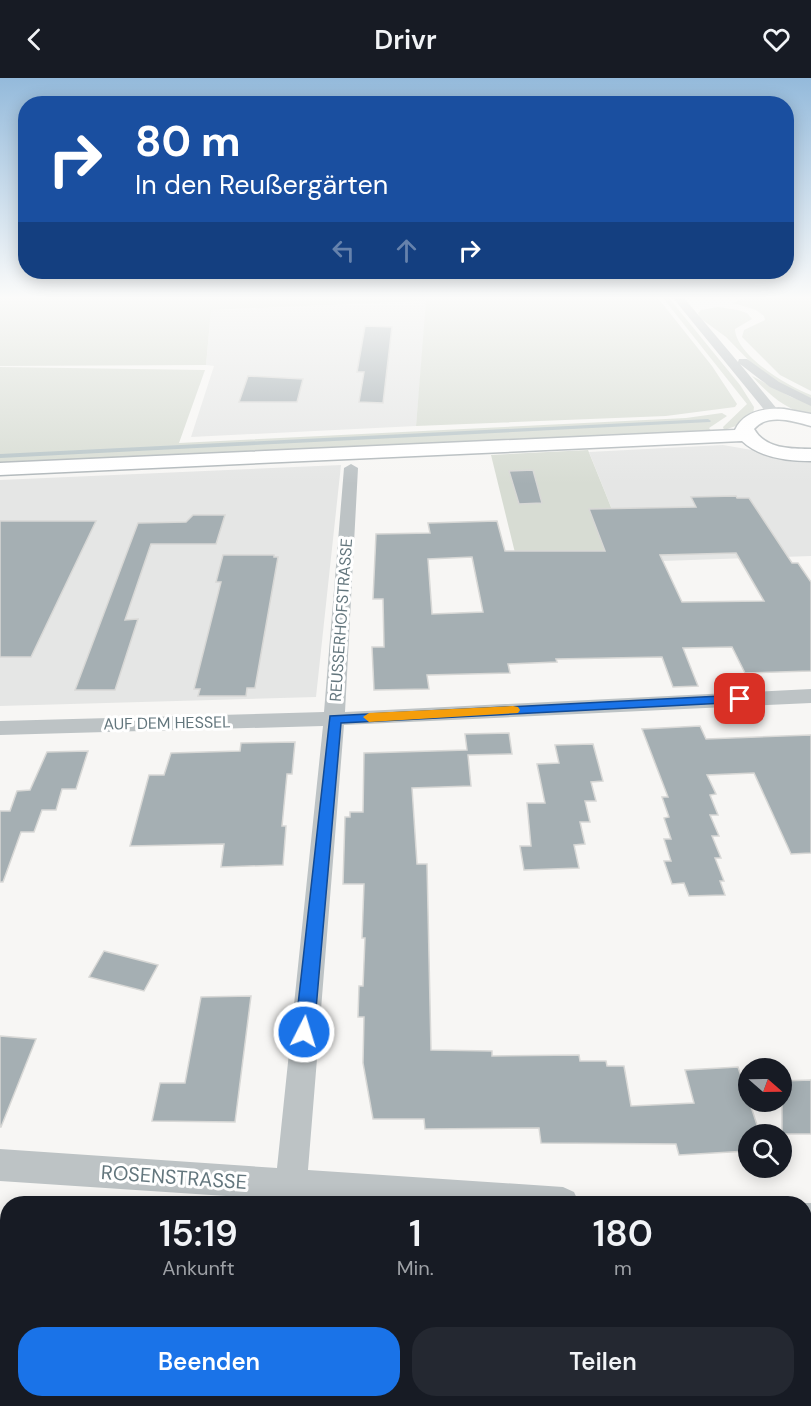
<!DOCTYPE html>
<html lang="de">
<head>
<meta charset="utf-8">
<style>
	body { margin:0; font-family:"DM Sans",sans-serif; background:#242831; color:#f1f3f6; height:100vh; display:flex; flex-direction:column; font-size:22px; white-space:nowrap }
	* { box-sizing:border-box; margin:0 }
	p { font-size:20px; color:#9ea1a6 }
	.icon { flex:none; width:33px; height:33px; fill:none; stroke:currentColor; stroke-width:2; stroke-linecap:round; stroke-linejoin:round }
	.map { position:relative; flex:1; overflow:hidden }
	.sheet { position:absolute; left:0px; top:1118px; width:812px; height:212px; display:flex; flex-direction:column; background:#171b24; border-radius:24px 24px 0 0; box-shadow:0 3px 15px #0003 }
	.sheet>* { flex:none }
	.top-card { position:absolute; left:18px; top:18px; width:776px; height:183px; border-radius:24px; box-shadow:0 3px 15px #0003; background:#1a4fa0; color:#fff; overflow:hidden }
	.needle { width:39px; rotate:110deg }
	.controls { position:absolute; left:738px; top:980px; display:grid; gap:12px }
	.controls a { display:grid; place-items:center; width:54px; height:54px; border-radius:50%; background:#171b24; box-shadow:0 3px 15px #0003; font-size:30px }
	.pin { position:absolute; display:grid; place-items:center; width:51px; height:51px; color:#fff; margin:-26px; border-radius:12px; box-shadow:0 3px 9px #0006 }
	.me { position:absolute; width:66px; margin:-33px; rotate:5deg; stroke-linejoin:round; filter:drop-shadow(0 0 4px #0008) }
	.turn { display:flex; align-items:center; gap:21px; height:126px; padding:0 18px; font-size:27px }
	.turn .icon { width:78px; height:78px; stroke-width:2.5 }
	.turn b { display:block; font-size:42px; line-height:51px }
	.lanes { display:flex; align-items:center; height:57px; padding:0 18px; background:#0003; justify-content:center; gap:30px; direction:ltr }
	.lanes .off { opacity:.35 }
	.eta { display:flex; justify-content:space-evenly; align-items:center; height:102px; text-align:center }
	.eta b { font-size:36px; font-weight:600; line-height:42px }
	.cta { display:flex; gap:12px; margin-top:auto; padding:12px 18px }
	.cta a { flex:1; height:69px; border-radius:24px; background:#1a73e8; color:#fff; font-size:24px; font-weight:600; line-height:69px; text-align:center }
	.cta a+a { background:#242831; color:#f1f3f6 }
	header { display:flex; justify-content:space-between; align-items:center; height:78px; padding:0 18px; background:#171b24; font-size:27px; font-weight:600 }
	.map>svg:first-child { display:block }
	.built { fill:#e5e6e5 }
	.green { fill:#d7dcd3 }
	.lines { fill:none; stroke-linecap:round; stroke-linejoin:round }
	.stream { fill:#b7c4c7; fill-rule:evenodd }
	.building { fill:#a5afb3; stroke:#d8d8d6; stroke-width:1.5; fill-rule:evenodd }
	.secondary-casing { stroke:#b0b7ba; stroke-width:3 }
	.street { fill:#bdc3c5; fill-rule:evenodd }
	.secondary { fill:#fff; fill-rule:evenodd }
	.route { fill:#1a73e8; stroke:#114b97; stroke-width:1.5 }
	.slow { fill:#f59e0b }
	.labels { text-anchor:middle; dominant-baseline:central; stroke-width:6; stroke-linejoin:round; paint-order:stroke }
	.street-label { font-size:16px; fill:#63767d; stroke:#fff }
	.near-street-label { font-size:20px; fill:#63767d; stroke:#fff }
</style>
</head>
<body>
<header><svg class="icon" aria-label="back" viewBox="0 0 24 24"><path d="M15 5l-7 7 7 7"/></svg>Drivr<svg class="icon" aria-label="heart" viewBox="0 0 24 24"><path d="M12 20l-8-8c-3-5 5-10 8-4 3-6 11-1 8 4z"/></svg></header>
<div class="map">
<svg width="811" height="1328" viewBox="0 0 811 1328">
	<rect width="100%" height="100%" fill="#f7f6f4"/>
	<path class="built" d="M427,223L416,348L191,359L214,288L206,287L211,232Z
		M723,367L752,372L783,382H811V478L633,484L589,374Z
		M341,387L316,619L0,628V402Z"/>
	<path class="green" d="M0,220H658L712,288L737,326L735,329L666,338L416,348L426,223L211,232L206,287L0,288Z
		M663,220H669L740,307L754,329L753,337L736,348L724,352L723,349L747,326Z
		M743,220H811V313L780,297L742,259L744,252L765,242L764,238L756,232L733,225Z
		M718,229L738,232L747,235L752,241L735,251C736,278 788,308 811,317V322L765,299L726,259L700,240L698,235L701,232Z
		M0,289L205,292L179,365L686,340L722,335L727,338L709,350L712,354L0,387Z
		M752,298L791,319L811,326V338C786,332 769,317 752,298Z
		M588,372L633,484L518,487L491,377Z"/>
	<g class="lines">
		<path class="stream" d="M708,341L711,343L710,344L0,380V376Z"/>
	</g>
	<path class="building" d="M365,248L392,249L383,325L359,324L364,294H357Z
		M248,298L303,301L297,324H239Z
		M533,392L542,425L519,426L509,393Z
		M736,418L737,420H749L792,485H798L811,504V593L745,595L732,569L683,570L698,608L673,609L662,579L556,581L557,584L508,586L510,595L427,597L429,611L374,612L372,569H384L383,521H373L376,456L430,455L428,445L497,443L505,473H605L589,431L696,429L691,419ZM736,475L764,523L682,524L660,477ZM472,479L483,534L432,536L428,481Z
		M193,437H225L216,466H151L125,542L138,541L115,612H75L138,445L186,444Z
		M0,443H96L31,579H0Z
		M223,477H274V479H278L255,610H247L246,618H198L200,611H194L221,504H216Z
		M700,648L706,661L811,657V775L791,776L754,695L707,697L716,716L710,717L718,737H710L719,758H712L721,780H715L724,803H720L725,817L689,818L684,805L672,806L664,783H671L664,761H671L664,740L669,739L662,719H668L642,651Z
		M509,655L512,676L468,677L471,708L412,710L417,786H427L431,972L492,973V978L579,977L580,983H606L607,988H624L631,1028L694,1025L685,992L738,989L760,1056H748V1073L679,1077L676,1066L541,1065L539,1050L425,1051L424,1041H373L363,985L364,939H358L359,908H363L365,860H362L364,806H343L345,739H350V734H363L364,675L467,672L465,656Z
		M295,664L292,696H287L282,748H286L283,787L221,789L224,766L130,768L149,697H164L171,675L240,673L241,665Z
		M593,666L603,703L591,704L596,723H585L590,744H580L585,766L574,767L579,790L524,792L520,768H531L527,725H545L537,686L559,685L555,667Z
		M88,673L76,711H62L56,732H42L34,754H21L3,804H0V733H10L17,713L30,712L47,674Z
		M104,873L158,887L144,913L89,899Z
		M251,918L235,1044L152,1043L160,1005H185L201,919Z
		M0,958L36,961L1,1049H0Z
		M811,1002V1056H782V1003Z"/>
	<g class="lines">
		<defs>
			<path id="secondary" d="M784,331L811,336V348C793,343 767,335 754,351C765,371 791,371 811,371V383C787,383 760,380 742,363L0,397V385L735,352C744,333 764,330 784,331Z"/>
		</defs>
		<use href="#secondary" class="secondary-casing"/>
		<path class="street" d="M673,220H684L738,284L739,281H747L779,304L811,320V328L770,309L740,286L782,337L776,341L771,340Z
			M351,386L358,390L345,634L811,611V625L344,647L308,1092L563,1109L574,1114L579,1125H273V1121L0,1103V1071L277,1090L323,648L0,657V643L324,634L344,390Z
			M804,1125H811V1157H804Z
			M276,1322H313L316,1328H278Z"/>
		<use href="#secondary" class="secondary"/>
	</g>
	<linearGradient id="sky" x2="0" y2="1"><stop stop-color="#94badb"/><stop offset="0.54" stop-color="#fbfbfa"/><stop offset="1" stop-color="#fbfbfa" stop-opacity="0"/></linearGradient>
	<rect width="811" height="406" fill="url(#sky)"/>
	<path class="route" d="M740,617L744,618L746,621L744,624L341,645L314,954L311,960L304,963L298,960L295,954L330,638Z"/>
	<path class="slow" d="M513,628L518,629L520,632L518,635L369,644L363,639L369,635Z"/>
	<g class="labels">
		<g class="street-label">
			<text transform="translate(341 542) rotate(-86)">REUSSERHOFSTRASSE</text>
			<text transform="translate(167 645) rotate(-1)">AUF DEM HESSEL</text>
		</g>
		<g class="near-street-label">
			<text transform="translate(174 1099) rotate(4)">ROSENSTRASSE</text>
		</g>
	</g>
</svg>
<div class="controls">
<a><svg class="needle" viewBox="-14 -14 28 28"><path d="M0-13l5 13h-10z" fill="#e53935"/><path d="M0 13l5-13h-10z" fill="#9ea1a6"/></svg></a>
<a><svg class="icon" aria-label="search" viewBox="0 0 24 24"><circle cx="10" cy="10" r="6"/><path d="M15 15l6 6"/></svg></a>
</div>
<div class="pin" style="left:740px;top:621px;background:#d93025"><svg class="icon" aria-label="arrive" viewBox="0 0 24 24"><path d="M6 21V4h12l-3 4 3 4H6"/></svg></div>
<svg class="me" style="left:304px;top:954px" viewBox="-20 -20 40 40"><circle r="17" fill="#1a73e8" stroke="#fff" stroke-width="3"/><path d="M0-11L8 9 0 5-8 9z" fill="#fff"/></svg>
<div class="top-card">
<div class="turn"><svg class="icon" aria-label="right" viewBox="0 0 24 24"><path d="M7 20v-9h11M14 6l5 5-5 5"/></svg><div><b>80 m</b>In den Reußergärten</div></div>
<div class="lanes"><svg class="icon off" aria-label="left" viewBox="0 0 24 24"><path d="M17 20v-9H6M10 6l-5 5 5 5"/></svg><svg class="icon off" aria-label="ahead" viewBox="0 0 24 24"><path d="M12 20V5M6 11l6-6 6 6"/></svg><svg class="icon" aria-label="right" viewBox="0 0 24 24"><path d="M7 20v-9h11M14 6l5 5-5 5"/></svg></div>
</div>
<section class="sheet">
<div class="eta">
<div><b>15:19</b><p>Ankunft</p></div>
<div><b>1</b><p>Min.</p></div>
<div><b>180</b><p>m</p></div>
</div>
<div class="cta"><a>Beenden</a><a>Teilen</a></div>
</section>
</div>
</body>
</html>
